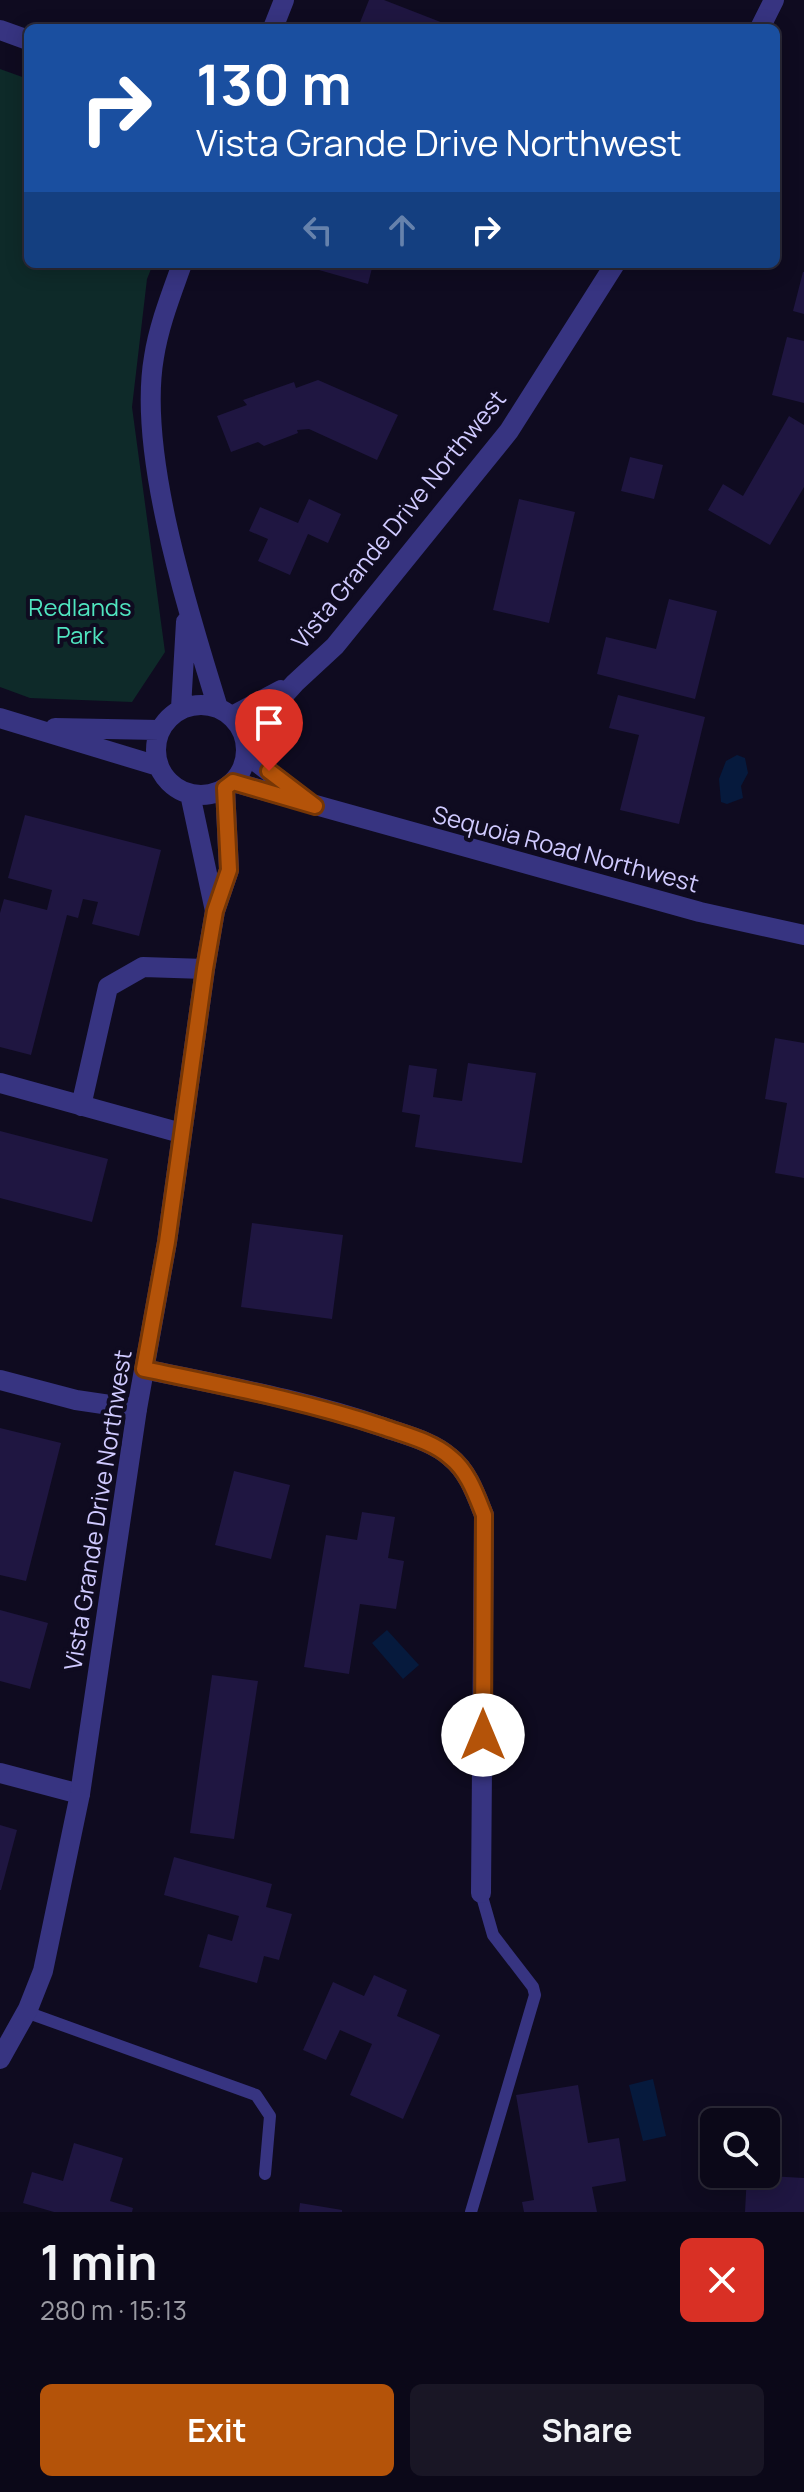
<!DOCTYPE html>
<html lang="en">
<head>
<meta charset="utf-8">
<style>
	body { margin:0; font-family:Manrope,sans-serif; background:#191625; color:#f1f3f6; height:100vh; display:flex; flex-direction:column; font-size:30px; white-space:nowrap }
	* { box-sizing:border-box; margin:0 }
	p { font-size:26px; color:#9a9aa2 }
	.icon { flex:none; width:44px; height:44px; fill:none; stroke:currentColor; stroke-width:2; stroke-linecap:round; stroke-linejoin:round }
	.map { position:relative; height:2212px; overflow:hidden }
	.side { display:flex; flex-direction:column; background:#0b0818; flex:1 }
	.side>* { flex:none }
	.banner { position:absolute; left:24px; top:24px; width:756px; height:244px; border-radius:12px; box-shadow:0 4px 20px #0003,0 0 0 2px #2b2937; background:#1a4fa0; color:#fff; overflow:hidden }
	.buttons { position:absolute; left:700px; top:2108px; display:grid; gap:16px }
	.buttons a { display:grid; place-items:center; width:80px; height:80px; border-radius:12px; background:#0b0818; box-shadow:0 4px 20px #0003,0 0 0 2px #2b2937; font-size:40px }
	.pin { position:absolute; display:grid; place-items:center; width:68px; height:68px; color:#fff; margin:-82px -34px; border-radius:50% 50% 50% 0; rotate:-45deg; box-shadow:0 0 8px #0007 }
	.pin .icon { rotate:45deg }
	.me { position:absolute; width:88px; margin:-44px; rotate:0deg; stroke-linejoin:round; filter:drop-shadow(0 0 6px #0008) }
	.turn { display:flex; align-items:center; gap:28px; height:168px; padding:0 40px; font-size:36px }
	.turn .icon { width:104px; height:104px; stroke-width:2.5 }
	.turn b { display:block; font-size:56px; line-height:68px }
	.lanes { display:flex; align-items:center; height:76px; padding:0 40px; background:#0003; justify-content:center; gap:40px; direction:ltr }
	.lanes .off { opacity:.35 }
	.round { display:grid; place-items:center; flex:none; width:84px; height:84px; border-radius:12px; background:#191625 }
	.headline { display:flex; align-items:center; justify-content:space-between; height:136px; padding:0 40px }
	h1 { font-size:48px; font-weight:700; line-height:60px }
	.action { display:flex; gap:16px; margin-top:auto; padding:16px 40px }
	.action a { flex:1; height:92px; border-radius:12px; background:#b45309; color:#fff; font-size:32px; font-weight:700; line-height:92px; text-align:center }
	.action a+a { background:#191625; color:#f1f3f6 }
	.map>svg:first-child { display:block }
	.green { fill:#0e2a29 }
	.water { fill:#061a3d }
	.building { fill:#1f1641 }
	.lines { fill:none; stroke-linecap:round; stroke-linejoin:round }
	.service { stroke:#373481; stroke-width:12 }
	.minor { stroke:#373481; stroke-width:20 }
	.tertiary { stroke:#373481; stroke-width:20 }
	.route-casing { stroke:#753606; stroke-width:20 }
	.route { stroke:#b45309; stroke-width:14 }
	.labels { text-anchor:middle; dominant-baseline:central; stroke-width:8; stroke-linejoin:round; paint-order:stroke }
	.street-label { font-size:24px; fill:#d0caff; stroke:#0f0b20 }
	.park-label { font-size:24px; fill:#50e5c0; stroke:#0f0b20 }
</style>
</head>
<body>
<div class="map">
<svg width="804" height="2212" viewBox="0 0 804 2212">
	<rect width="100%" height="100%" fill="#0f0b20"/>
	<path class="green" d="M0,69L28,79V264H153L147,279L132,407L165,652L132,702L30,698L0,687Z"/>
	<path class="water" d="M737,755L745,758L748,773L741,786L743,798L727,804L721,802L719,779L726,761Z
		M387,1630L419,1665L403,1679L372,1643Z
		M653,2079L666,2136L643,2141L629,2085Z"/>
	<path class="building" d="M369,0H384L456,28H366L359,25Z
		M298,264H373L368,284Z
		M803,272H804V314L793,311Z
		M787,337L804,341V403L772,395Z
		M318,380L398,415L377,460L309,429L297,430L298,433L264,446L258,442L231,452L217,416L247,405L243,400L294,382L296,388Z
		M789,416L804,425V487L770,545L708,510L723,484L743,496Z
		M630,457L663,465L654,499L621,491Z
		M309,499L341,514L328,543L308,534L290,575L258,561L268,539L249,531L260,507L298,523Z
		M519,499L575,512L549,623L493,610Z
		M669,599L717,611L695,699L597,674L606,637L656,649Z
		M618,695L705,717L679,824L620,810L639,735L609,728Z
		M25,815L161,850L139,936L92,924L98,902L83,899L78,918L67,915L31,1055L0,1047V913L4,899L47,910L52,890L8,878Z
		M775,1038L804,1043V1178L775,1173L787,1103L765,1099Z
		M468,1063L536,1073L522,1163L415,1147L420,1115L402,1112L409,1065L437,1069L433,1097L462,1101Z
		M0,1131L108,1159L92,1222L0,1198Z
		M252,1223L343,1235L332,1319L241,1307Z
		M0,1428L61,1443L26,1581L0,1575Z
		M234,1471L290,1485L271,1559L215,1545Z
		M362,1512L395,1517L388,1558L404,1561L396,1609L360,1604L349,1674L304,1667L326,1535L357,1540Z
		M0,1610L48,1623L30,1689L0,1681Z
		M212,1675L258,1681L234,1839L190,1833Z
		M0,1825L17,1830L1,1890H0Z
		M174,1857L272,1884L266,1907L292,1914L279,1960L264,1956L257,1983L199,1967L208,1934L232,1941L239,1916L164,1895Z
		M374,1975L407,1990L397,2016L440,2035L403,2119L350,2095L372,2044L340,2030L326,2060L303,2050L333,1982L364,1996Z
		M578,2085L588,2143L619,2138L626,2181L592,2187L597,2212H524L522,2202L534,2200L516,2095Z
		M74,2143L123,2158L110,2201L133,2208L132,2212H54L23,2203L32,2172L63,2181Z
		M766,2159H770L769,2176L804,2178V2212H745L747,2174H766Z
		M300,2203L342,2210V2212H299Z"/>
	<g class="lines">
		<path class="service" d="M26,2012L256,2095L270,2116L265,2174
			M471,2212L535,1995L533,1987L493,1935L481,1893"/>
		<path class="minor" d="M760,28L774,0
			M232,716L281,690
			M245,738L295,683L335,646L509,431L615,264
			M246,754L305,799
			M233,782L700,912L804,935
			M0,1083L181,1133
			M81,1106L108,987L143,967L205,969
			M144,1369C225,1386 305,1400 383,1427C405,1435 432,1441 450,1457C468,1471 476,1495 484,1515L481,1893
			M0,1380L76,1400L137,1409
			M0,1773L80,1794"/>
		<path class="tertiary" d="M273,28L284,0
			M0,30L28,40
			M182,264C171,295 159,325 154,357C137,454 189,613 218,708
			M156 750a45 45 0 1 1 90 0a45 45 0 1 1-90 0Z
			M181,708L186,622
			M0,718L158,766
			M55,728L159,730
			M190,794L215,911
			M0,2059L28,2009L43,1971L80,1794L137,1409L167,1242L205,969L215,911L229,870L225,788"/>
	</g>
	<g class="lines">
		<defs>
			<path id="route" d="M269,771L315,806L233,782L225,788L229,870L215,911L205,969L167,1242L144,1369C225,1386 305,1401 383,1427C405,1435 432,1441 450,1457C468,1471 476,1495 484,1515L483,1735"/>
		</defs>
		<use href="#route" class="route-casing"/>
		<use href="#route" class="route"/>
	</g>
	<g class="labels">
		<g class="street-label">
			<text transform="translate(398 519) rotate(-51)">Vista Grande Drive Northwest</text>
			<text transform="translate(566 848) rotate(15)">Sequoia Road Northwest</text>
			<text transform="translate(97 1510) rotate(-81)">Vista Grande Drive Northwest</text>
		</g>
		<g class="park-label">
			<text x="80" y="606">Redlands<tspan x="80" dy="28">Park</tspan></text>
		</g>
	</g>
</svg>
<div class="buttons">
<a><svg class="icon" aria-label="search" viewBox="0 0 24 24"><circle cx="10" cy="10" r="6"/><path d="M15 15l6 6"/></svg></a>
</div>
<div class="pin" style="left:269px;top:771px;background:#d93025"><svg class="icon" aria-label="arrive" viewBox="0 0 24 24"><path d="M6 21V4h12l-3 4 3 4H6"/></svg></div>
<svg class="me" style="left:483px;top:1735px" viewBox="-20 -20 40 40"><circle r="19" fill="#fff"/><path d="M0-13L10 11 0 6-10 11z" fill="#b45309"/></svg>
<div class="banner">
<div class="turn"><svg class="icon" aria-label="right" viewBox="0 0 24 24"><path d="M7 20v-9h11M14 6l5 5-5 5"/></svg><div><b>130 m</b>Vista Grande Drive Northwest</div></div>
<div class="lanes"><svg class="icon off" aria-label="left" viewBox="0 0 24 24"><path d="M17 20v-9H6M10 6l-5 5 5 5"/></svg><svg class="icon off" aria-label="ahead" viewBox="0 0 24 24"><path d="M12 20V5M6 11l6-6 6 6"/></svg><svg class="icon" aria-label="right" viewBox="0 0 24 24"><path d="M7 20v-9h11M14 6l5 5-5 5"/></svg></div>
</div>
</div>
<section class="side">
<div class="headline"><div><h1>1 min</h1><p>280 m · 15:13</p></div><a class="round" style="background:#d93025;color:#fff"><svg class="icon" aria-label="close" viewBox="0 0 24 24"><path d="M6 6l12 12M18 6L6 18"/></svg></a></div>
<div class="action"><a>Exit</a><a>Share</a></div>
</section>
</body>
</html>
